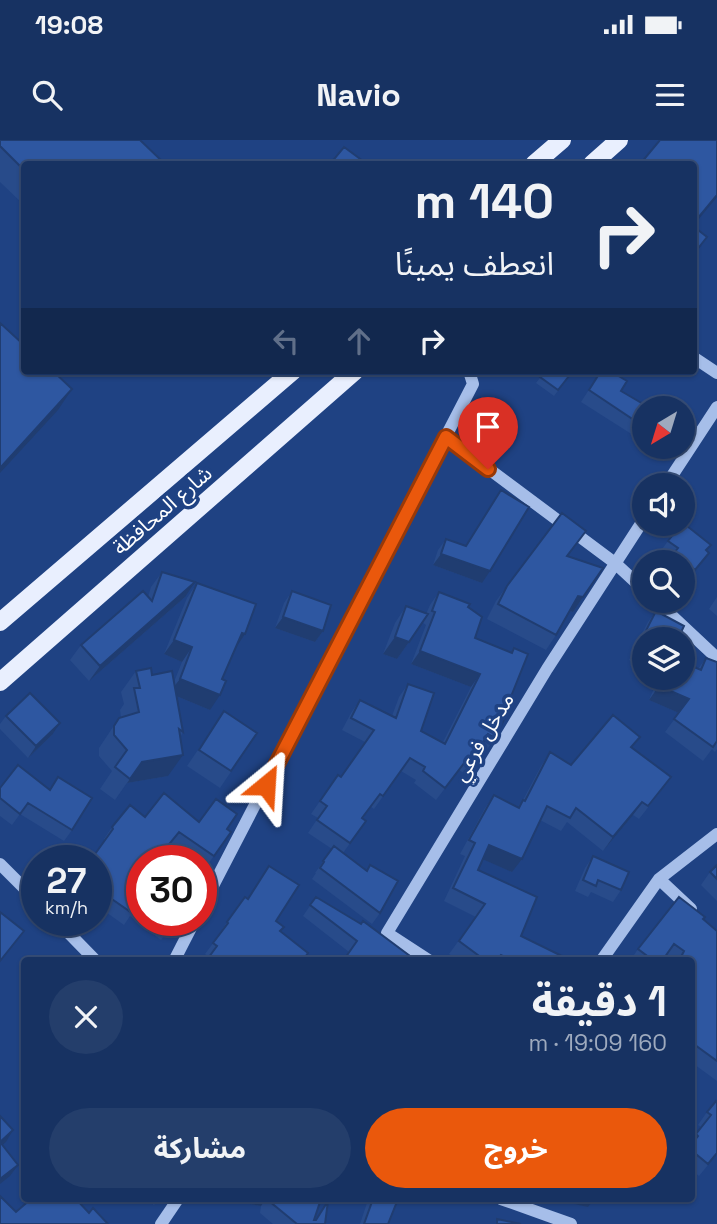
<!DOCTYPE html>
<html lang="ar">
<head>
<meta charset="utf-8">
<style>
	body { margin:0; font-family:"Space Grotesk","Noto Sans Arabic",sans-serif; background:#243e6b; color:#f1f3f6; direction:rtl; height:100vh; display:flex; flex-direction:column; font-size:26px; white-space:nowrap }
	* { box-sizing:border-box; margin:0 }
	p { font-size:23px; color:#9eaabe }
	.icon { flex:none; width:38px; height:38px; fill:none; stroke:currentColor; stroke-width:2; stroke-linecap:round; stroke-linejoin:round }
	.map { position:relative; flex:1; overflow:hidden; direction:ltr }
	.sheet { position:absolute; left:21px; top:817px; width:674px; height:245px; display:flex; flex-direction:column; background:#173262; border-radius:7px; box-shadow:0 2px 5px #0004,0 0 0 2px #364d77; direction:rtl }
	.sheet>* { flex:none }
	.guide { position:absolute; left:21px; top:21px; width:676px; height:214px; border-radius:7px; box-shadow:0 2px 5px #0004,0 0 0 2px #364d77; direction:rtl; background:#173262; color:#f1f3f6; overflow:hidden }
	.needle { width:46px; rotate:218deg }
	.controls { position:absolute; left:632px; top:256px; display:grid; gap:14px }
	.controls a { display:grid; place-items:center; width:63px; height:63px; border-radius:50%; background:#173262; box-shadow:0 2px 5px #0004,0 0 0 2px #364d77; font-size:35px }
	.speed { position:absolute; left:21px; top:705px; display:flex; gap:14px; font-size:35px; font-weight:700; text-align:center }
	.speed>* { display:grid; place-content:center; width:91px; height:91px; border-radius:50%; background:#173262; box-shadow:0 2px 5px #0004,0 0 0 2px #364d77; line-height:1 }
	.speed small { font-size:18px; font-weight:400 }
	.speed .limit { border:10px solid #d22; background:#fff; color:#111 }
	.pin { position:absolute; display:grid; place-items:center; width:60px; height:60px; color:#fff; margin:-72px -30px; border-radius:50% 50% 50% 0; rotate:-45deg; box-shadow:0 0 7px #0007 }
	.pin .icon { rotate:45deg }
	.me { position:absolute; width:77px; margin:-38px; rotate:27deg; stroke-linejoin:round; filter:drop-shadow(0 0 5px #0008) }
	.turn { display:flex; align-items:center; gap:24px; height:147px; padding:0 28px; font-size:32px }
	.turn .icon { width:91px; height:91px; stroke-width:2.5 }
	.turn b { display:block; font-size:49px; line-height:60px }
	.lanes { display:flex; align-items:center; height:66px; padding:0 28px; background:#0003; justify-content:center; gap:35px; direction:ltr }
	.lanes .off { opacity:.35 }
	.round { display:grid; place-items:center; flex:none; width:74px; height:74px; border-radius:37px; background:#243e6b }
	.head { display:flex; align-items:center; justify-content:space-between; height:119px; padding:0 28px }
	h1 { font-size:42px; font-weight:700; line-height:52px }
	.action { display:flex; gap:14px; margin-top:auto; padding:14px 28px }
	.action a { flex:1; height:80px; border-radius:42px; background:#ea580c; color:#fff; font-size:28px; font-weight:700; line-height:80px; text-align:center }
	.action a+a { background:#243e6b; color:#f1f3f6 }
	.status { display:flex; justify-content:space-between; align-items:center; height:49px; padding:0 35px; background:#173262; direction:ltr }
	.status svg { height:19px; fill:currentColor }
	header { display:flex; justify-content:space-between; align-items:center; height:91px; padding:0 28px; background:#173262; font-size:32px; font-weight:700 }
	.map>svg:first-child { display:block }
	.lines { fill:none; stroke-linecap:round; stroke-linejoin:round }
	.minor { stroke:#a6bee9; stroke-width:12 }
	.major { stroke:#e9effe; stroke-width:18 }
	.wall { fill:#284b8a }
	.shaded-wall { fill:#203d71 }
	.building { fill:#2e57a1; stroke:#203d71; stroke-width:2 }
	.route-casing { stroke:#983908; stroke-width:18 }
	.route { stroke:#ea580c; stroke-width:12 }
	.labels { text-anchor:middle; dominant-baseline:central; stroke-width:7; stroke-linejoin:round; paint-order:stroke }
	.street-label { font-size:21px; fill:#fff; stroke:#1f4283 }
</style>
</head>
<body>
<div class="status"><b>19:08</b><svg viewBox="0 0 49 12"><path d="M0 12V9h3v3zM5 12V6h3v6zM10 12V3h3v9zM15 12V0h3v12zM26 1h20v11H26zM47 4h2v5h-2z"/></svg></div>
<header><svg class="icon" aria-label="menu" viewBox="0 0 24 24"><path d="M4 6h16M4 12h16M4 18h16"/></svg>Navio<svg class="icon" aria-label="search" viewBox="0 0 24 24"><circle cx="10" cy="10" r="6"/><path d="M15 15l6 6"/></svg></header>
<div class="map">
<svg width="717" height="1084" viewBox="0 0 717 1084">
	<rect width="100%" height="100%" fill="#1f4283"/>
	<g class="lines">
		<path class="minor" d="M693,217L717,233
			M446,297L615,423L644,450
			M666,345L717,267
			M655,460L717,518
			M0,724L37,761
			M659,739L691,769
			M201,769L473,244L469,231
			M56,780L96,821
			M174,821L195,780
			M430,821L387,793L547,529L644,379
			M601,821L659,739L717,694
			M501,1059L571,1084
			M161,1084L178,1059"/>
		<path class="major" d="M534,24L562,0
			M592,24L619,0
			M0,482L293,231
			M0,542L355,231"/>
	</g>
	<path class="wall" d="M0,0L24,24V65L0,42Z
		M545,231L569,236L554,256L536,243Z
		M601,231L621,251L640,284L633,295L581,262Z
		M501,350L482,443L433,425L438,410L446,399L466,406Z
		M668,401L707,410L709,413L688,441L682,437V422H668L669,419L660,412Z
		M568,417L583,457L573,472L569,471L556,495L546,510L487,479L496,461L507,446Z
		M162,432L185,457L89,541L70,520L81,505L148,457L151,447Z
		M197,443L235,508L210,570L176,556L183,592L180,597L168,636L127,643L115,660L100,649L112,631L99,616V608L119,578H121L120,570L124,564L121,552L136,531L174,542L182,522L164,514L187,458Z
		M292,451L323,491L315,502L275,488L284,463Z
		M439,452L468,467L475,498L511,512L514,508L495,598L486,611L480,608L464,633L459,630L436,660L414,643L416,640L401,631L374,669L371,667L363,678L366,681L343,713L367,731L370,725L380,773L372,784L312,739L316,733H315L332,709L308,693L318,678L311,674L338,635L341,637L365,602L342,590L351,573L360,560L392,576L399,557L408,544L421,591L443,602L471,547L411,524L426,485L423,483L425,479L397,519L383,514L395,483L406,466L426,474L430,465Z
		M717,457V476L709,469Z
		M656,471L644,499V528L629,520L648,482Z
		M706,518L717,522V609L715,612L712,609L703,621L665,592L679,573L649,560L659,537H682L698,529Z
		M6,576L52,595L28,618L0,589V584Z
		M213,588L257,593L220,648L187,626Z
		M632,608L661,651L639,679L633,675L603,711L567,682L561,691L540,680L512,732L483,719L478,730L521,796L572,821H459L449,814L476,777L444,761L465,716L460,714L485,668L494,655L517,668L523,660L541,626L550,612L571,625Z
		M58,637L72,690L64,701L20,674L12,685L0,676V648L49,650Z
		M145,677L199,682L227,689L231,692L206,727L201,724V721H197L171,703L142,721V780H176L161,800L130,776L124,785L96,765V721L105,700L104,699L112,687Z
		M593,716L621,750L613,762L591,752L588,757L575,751L585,728Z
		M717,725V761L701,745L710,732Z
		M269,726L299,745L209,817L205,814L220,794H219L227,782L248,759Z
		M316,757L407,821L349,812L303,776Z
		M703,779L717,791V941L691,922V821H671L665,817L663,821H630L638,809Z
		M717,962V1014L699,1036L691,1030V1001L701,987L698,985L707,972Z
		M146,1059H159L154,1065Z
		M245,1059H321L315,1080L328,1061L325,1084H273L260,1073L261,1066L244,1063Z
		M355,1059H398L388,1084H360L367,1063Z"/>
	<path class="shaded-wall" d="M717,55V57L693,86V84Z
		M72,249L58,270L0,333V328Z
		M441,414L490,431L482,443L433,425Z
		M195,442L185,457L89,541L100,526Z
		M578,456L583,457L573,472L567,470Z
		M283,477L323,491L315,502L275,488Z
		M242,493L245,494L235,509Z
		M395,497L409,502L397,519L383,514Z
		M174,500L192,507L182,522L164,514Z
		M420,511L480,534L471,547L411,524Z
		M180,539L220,555L210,570L169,553Z
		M659,546L689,559L679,573L649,560Z
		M60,583L52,595L28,618L36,606Z
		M183,615L168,636L127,643L115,660L142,622Z
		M642,662L633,675L603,711L613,697Z
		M489,705L522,719L512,732L480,718Z
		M13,990L6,1002L0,1007V1003Z
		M18,1025L10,1036L0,1044V1039Z
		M247,1059H266L261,1066L244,1063Z
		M355,1059H370L367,1063Z
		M552,1059H594L588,1067Z"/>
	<path class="building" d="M0,0H140L165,24H24V30L0,6Z
		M660,0H717V55L693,84V24H638L640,23H641Z
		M344,7L367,24H330Z
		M693,86L707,97L696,111L693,109Z
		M0,183L24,205V231H53L72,249L0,328Z
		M545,231H562L569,236L558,250L540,237Z
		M601,231H610L627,241L621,251L650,268H644V278L640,284L589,250Z
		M501,350L529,367L490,431L441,414L446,399L466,406Z
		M562,373L586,391L567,416L603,428L583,457L578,456L556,495L498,464L507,446Z
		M680,386H687L711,405L706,410L709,413L695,430L674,413L678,408L668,401Z
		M162,432L195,442L100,526L81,505L143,451L152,461Z
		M197,443L256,464L245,494L242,493L222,539L226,541L220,555L180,539L192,507L174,500Z
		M292,451L331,465L323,491L283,477Z
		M439,452L470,464L468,467L482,477L475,498L512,513L514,508L528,514L510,559L513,561L495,598L488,594L473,620L468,618L445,648L423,631L425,627L410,618L383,656L380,654L362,678L366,681L350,703L317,680L327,666L320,661L338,635L341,637L374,590L351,578L360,560L396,578L408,544L434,553L421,591L445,604L480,534L420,511L435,472L432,471Z
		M406,466L428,474L409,502L395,497Z
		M656,471L684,486L678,499H644V512L637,508Z
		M706,518L717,522V601L713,607L674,579L689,559L659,546L663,537H682V522L701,530Z
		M151,528L152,535L172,531L183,592L179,589L183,615L142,622L130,639L115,627L127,610L114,595V586L119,578L139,572L134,548H140L136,531Z
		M30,553L60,583L36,606L6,576Z
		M224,571L257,593L231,631L199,610Z
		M613,575L640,597L631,607L671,637L648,666L642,662L613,697L576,668L570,678L547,666L522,719L489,705L478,730L537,757L521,796L572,821H513L501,815L496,821H486L459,801L485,764L453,748L475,703L469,700L494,655L519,668L523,660L525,661L550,612L571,625Z
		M18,625L50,650L58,637L92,658L72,690L28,663L20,674L0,658V648Z
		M164,653L199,682L216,659L237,674L227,689L231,692L214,716L179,692L161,714L170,721H142V767L138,764L132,773L96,748V740L100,735L96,733V721H90L113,689L112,687L130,665L145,677Z
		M334,706L367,731L370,725L398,741L380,773L320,728L324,722L323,721Z
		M593,716L629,732L621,750L598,740L596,746L583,740Z
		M717,725V739L710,732Z
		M269,726L299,745L276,781L284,787L280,791L308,813L302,821H206L217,806L213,803L228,783L227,782L245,757L248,759Z
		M316,757L361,784L363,781L410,816L407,821H343L357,801L310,765Z
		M679,757L705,777L703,779L717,791V921L695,905L691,913V821H679L684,811L674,804L662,821H654L638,809Z
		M0,772L24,791L0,821Z
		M158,780H175L169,789Z
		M716,961L717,962V1013L708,1024L691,1010V1005L698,996L696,994L711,975L707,972Z
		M0,976L13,990L0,1002L18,1025L0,1039Z
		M0,1056L16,1072L31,1059H76L89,1073L93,1068L108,1084H0Z
		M269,1059H321L314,1080H316L328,1061L325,1084H297L269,1061Z
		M373,1059H398L388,1084H364Z
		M497,1079L521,1084H497Z"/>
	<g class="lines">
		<defs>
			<path id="route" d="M266,645L446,297L488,329"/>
		</defs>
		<use href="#route" class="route-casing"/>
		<use href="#route" class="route"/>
	</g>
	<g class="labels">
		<g class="street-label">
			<text transform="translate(162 370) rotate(-41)">شارع المحافظة</text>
			<text transform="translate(483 597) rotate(-59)">مدخل فرعي</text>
		</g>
	</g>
</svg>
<div class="controls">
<a><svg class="needle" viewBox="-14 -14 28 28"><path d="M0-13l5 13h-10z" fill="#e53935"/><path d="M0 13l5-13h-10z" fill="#9eaabe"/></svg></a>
<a><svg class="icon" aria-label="sound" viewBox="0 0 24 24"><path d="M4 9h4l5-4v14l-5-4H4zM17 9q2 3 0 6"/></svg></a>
<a><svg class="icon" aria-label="search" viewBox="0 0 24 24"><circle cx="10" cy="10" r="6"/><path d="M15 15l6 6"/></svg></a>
<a><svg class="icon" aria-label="layers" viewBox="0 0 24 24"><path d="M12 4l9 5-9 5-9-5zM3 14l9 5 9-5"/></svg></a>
</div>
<div class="speed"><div>27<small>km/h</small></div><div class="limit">30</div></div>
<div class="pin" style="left:488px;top:329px;background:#d93025"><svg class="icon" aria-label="arrive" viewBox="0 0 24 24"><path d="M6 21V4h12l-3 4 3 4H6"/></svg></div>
<svg class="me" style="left:266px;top:645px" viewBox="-20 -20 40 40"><path d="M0-17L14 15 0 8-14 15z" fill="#ea580c" stroke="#fff" stroke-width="4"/></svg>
<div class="guide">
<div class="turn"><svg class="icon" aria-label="right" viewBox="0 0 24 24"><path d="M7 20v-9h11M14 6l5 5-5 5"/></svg><div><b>140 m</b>انعطف يمينًا</div></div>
<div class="lanes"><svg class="icon off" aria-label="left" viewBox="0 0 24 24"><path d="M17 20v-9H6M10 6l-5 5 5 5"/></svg><svg class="icon off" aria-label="ahead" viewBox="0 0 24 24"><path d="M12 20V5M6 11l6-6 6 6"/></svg><svg class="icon" aria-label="right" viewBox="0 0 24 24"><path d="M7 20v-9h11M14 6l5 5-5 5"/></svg></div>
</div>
<section class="sheet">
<div class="head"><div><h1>1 دقيقة</h1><p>160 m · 19:09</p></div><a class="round"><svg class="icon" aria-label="close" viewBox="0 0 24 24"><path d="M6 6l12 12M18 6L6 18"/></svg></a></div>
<div class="action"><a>خروج</a><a>مشاركة</a></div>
</section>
</div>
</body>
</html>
